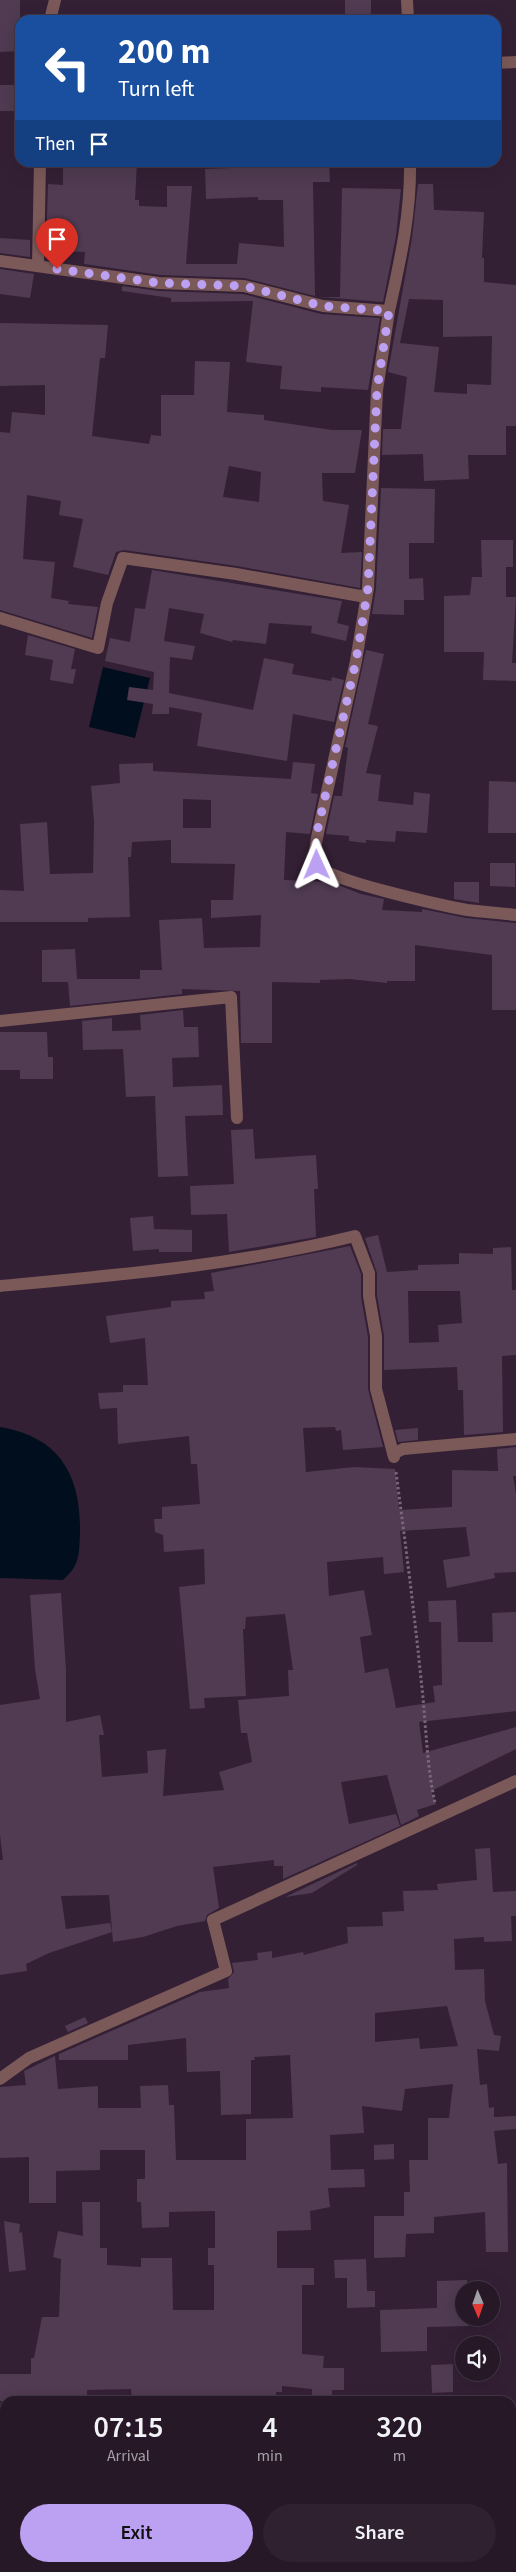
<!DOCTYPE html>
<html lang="en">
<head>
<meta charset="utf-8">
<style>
	body { margin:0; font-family:"Source Sans 3",sans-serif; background:#2f2130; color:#f1f3f6; height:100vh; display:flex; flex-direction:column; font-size:19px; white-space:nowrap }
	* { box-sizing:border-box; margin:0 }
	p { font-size:16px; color:#a4a0a8 }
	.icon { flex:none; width:28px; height:28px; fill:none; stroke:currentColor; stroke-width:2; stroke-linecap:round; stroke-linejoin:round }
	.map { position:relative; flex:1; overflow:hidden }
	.details { position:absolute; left:0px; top:2396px; width:516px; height:176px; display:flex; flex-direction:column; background:#271828; border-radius:15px 15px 0 0; box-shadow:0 5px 20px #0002,0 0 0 1px #433745 }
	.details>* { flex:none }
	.guide { position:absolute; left:15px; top:15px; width:486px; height:152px; border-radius:15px; box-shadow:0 5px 20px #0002,0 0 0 1px #433745; background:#1a4fa0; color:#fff; overflow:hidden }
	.needle { width:32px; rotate:178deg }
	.controls { position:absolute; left:455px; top:2281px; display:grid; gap:10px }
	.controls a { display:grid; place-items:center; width:45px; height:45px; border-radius:50%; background:#271828; box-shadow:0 5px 20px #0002,0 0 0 1px #433745; font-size:25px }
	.pin { position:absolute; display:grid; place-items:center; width:42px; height:42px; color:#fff; margin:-51px -21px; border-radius:50% 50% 50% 0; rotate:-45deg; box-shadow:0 0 5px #0007 }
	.pin .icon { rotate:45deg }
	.me { position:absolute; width:55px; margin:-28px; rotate:359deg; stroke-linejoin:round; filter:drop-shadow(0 0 4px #0008) }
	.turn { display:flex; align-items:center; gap:18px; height:105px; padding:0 20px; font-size:22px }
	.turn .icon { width:65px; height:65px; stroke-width:2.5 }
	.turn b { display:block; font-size:35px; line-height:42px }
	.then { display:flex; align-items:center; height:48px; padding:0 20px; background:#0003; gap:10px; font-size:19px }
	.eta { display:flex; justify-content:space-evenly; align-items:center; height:85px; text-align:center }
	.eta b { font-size:30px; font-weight:600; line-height:35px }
	.action { display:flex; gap:10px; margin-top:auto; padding:10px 20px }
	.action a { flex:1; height:58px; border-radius:30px; background:#bca0f2; color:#111; font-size:20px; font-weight:600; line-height:58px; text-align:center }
	.action a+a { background:#2f2130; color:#f1f3f6 }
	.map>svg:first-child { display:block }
	.water { fill:#000e1e }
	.building { fill:#503b52; fill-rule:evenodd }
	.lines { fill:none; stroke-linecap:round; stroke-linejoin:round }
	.path { stroke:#79677a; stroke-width:3; stroke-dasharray:2.5 2.5; stroke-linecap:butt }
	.minor { stroke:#7c5959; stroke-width:12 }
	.route { stroke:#bca0f2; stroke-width:9; stroke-dasharray:0 16.2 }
</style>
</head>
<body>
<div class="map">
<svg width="516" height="2572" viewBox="0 0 516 2572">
	<rect width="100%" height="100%" fill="#342035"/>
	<path class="water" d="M103,667L150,678L135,738L89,727Z
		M0,1427C60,1437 81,1475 80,1533C79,1555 80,1565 63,1580L0,1578Z"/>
	<path class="building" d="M0,0H20V51L0,52Z
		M345,0H371V20H345Z
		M0,85H20V111H0Z
		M63,162H137L135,200H139V206L167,207V186H192L186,264H237L239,243L284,247L283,200H258V197L206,199L205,169L232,168V163H249V168L299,167V162H329L330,182H313L315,296L244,278L160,275L84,264L85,252L46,250L48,184L63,185Z
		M418,184H433L434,210L484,212L482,258H484V282L516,285V426H506V455H468L469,479L424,481L423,454L382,455L383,429H401L407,377L388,372L412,238ZM409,299L443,300V337L492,336L491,385L467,384V394L434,392L439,347L400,343Z
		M342,188L401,189L396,236L383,302L321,297H340Z
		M0,238L30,240V257L0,253Z
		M0,269L34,274L30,298L0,294Z
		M122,286L159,291L243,294L321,314L380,318L368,390L321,387V392L280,389L282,366L246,362L253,301L171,302V298L122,291Z
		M0,323L108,325L105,358H100L92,436L149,444L151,435L161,436V395H194L195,361L230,362L227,412L264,415V420L332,430H362L355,473H322L323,501L349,505L341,553L362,552L360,588L237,566L124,550L116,552L108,575L73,567L83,519L59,515L61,501L27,495L23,559L55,562L51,598L69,601L68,604L98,607L92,638L0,610V432L10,433L12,412L45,415V385L0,386ZM229,466L261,472L259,502L223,497Z
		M381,488L435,489L434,543H409V579L423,578L424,600H404V615L372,614L376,588Z
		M481,540H513V567H506V597H516L512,663H516V681L483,680L484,652H444V596L470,595L472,577H482Z
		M152,570L342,601L337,623L349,626L346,641L311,633L312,626L269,623L266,644L233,640L232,642L200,633L204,614L169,608L164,641L195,646L192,660L170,657L169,693L253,710L264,658L294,664L292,674L331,681L332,677L344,680L334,722L293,714L287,761L197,746L202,713L169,707V714H152L153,704L127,700L129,687L153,690L154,672L105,661L110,638L130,642L135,608L145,609Z
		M28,635L75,649L71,669H76L73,684L50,680L53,660L25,655Z
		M366,650L384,654L368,724L378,726L366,773L381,775L378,801L413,805L414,792L430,794L427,833L396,831L395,842L366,840V843L349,841V836L326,834L334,796H342L348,748L345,747Z
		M293,762L315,764L311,793L318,794L310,834L286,832L284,880L330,882L361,894L384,899L382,910L422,912V909L466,918L516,923V1010H492V955L415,945V981H387V983L350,979L320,980V983L272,982V1043H241L240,991L182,989V994L70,1006L68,982H42V950L75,949L77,979H140V970H162L159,920L202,918L204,948L260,947L261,915L211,918V900H233L235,864L171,863V840L132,842L131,857H128L130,917L88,918V922H0V890L24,891L20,824L47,822L50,874L93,873L94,822L91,786L120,783L119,764L153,763V771L291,779ZM183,799L211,800V828H183Z
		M489,781L516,782V833H488Z
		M490,863H515V887L490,886Z
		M454,882H479V903L454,899Z
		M183,1010L184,1027H198L199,1057L172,1058L173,1087L222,1085L223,1115L185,1116L188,1176L158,1177L155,1096L126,1097L123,1049L83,1050L82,1021L112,1018V1031L141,1030L140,1015Z
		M0,1032H47L48,1057H53V1079H20V1070H0Z
		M253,1129L255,1159L316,1155L318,1189H314L316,1237L229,1252L227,1214L191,1215L190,1186L234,1184L231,1130Z
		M153,1216L154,1229L192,1230V1252H159V1249L133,1251L130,1218Z
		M378,1235L387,1272L418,1270V1265L459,1264V1253L493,1254V1248L511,1247L512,1290H516V1355L502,1356L503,1432L464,1435L463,1390H458L457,1367L384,1370V1336L377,1295V1273L365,1238ZM408,1291H460L462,1323L438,1325L439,1342L409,1343Z
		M350,1246L361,1274V1297L368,1337V1389L383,1447L343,1450L341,1430L336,1431L335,1427L303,1428L306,1472L354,1467L395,1469L399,1510L452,1507V1470L498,1471L497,1449L516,1447V1476H513L516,1494V1572L494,1573L495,1578L447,1588L443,1560L470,1556L466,1527L400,1531L404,1572L384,1574L383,1557L327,1562L329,1596L364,1590L372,1635L360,1637L365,1673L388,1668L396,1708L435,1702L433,1686L442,1685L441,1622H429L428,1601L456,1600L458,1642H493L492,1613L516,1612V1711L419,1722L423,1753L516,1727V1749L431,1791L436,1804L417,1810L419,1816L401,1825L387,1775L341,1782L349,1824L396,1814L400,1826L283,1879V1866H274V1860L213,1867L219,1908L207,1915L205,1921L177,1926L143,1937L113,1942L109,1895L61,1896L66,1929L110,1923L112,1932L49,1953L26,1964L27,1971L0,1975V1860H3L0,1835V1705L40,1699L35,1669L30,1595L61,1593L66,1670V1722L100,1715L104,1735H99L102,1777L148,1773L147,1751L166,1749L163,1796L224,1790L219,1772L252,1762L247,1733H241L238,1700L289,1696L288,1670H293L285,1614L246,1617L245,1629H243L246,1696L204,1698L205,1708L190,1709L179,1587L205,1584L204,1549L164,1552L163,1535L155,1532L154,1519H162V1507L200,1504L197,1464H191L189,1436L118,1444L117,1408L100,1409L98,1393L123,1392V1385H148L145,1338L110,1343L106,1316L171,1307V1301L205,1299L204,1292L214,1291L211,1273Z
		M418,1428V1440L398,1442L395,1430Z
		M490,1848L493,1892L516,1891V1916H511L512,1941L484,1942V1937L454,1939L455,1970L484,1969L485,2001L494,2035L501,2036L499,2051L477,2049L480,2085L487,2084L489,2108L494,2107V2117L516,2116V2129L494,2131L498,2164L507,2163L508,2252H486L485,2212L434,2217V2233L406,2234L405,2257L374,2258V2216H404V2192H410L409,2160H428V2118H449L453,2084L405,2089L402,2111L362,2106L364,2133L330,2135L331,2170L364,2169L365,2187L328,2188L330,2207L310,2211L311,2230L277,2231V2268H314V2285H302V2354L324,2356L323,2368H344V2390H332V2401H312V2389L282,2386V2392H276V2401H216V2397L175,2398V2401H132L131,2389L87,2390V2401H0V2374H31V2358H34L42,2317H59L61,2259L53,2257L58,2231L83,2236L82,2202H100V2248H107V2265L141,2267V2258H172L173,2310H214V2265H208V2248H215V2211L169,2212V2227L142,2228L141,2202H137V2179H145V2150H100V2170L56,2171V2203H29V2157L0,2158V2087L26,2085L24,2071L55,2056L58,2089L98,2086V2108H141L140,2086L168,2085L169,2105H174L176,2160H246V2119L293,2118L290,2055L254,2057L255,2060H251V2114L221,2115L220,2071L187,2072L186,2038L128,2045V2060H59V2054L200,1992L229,1988L228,1979L234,1972L232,1963L258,1960L257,1953L272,1951V1958L303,1952L304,1955L348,1943L347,1927L383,1926L382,1912L404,1911L403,1891L438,1890L437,1884L477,1880L475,1849ZM447,2006L458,2046L420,2049L419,2038L375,2042V2013Z
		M357,1863V1865L312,1893L285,1897Z
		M85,2017L88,2023L68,2032L65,2026Z
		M394,2144V2159L374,2160V2145Z
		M4,2221L20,2224L19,2233L22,2232L26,2270L9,2272Z
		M366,2259L367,2291H375V2307L347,2308V2278H335L334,2260Z
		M467,2280V2290H464V2318H468V2326L427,2327V2351L381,2352L380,2310L437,2308V2281Z
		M453,2364V2392L432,2393L431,2365Z"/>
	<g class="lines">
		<path class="path" d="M396,1472C405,1541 414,1609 421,1679C426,1720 426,1762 435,1803"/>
		<path class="minor" d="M407,0L408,20
			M50,20L55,0
			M496,63L516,62
			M159,162H170
			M0,261L159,283L244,286L323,306L389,311L377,390L368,588L356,661L319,828C317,839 312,855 318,865C325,880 445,906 467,910C483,912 500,913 516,915
			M38,266L40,162
			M389,311C400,261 411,214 410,162
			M0,618L98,648L107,603L123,558L236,574L366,597
			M0,1021L231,997L237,1118
			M0,1286C120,1275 238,1265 355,1236L369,1273V1296L376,1336V1389L394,1457
			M393,1454L403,1449L516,1439
			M0,2079L29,2058L226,1971L213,1920L516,1781
			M511,2519L516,2516
			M420,2572L429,2568"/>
	</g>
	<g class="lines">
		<path class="route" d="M57,269L159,283L244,286L323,306L389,311L377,390L368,588L356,661L318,828L315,851L317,865"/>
	</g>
</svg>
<div class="controls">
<a><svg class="needle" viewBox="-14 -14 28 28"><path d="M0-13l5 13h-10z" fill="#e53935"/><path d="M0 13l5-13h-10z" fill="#a4a0a8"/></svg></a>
<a><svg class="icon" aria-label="sound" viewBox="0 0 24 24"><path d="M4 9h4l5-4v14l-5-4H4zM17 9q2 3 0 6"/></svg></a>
</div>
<div class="pin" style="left:57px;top:269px;background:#d93025"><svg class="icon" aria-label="arrive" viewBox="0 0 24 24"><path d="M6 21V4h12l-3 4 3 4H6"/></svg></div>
<svg class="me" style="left:317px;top:865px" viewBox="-20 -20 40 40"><path d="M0-17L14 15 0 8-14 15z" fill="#bca0f2" stroke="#fff" stroke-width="4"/></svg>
<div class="guide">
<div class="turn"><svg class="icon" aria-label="left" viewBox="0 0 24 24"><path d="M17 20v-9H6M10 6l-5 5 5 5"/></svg><div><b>200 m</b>Turn left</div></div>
<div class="then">Then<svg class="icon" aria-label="arrive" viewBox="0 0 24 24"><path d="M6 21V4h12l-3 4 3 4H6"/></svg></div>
</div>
<section class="details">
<div class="eta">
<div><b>07:15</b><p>Arrival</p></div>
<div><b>4</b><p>min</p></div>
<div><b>320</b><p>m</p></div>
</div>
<div class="action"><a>Exit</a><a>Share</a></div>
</section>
</div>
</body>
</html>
